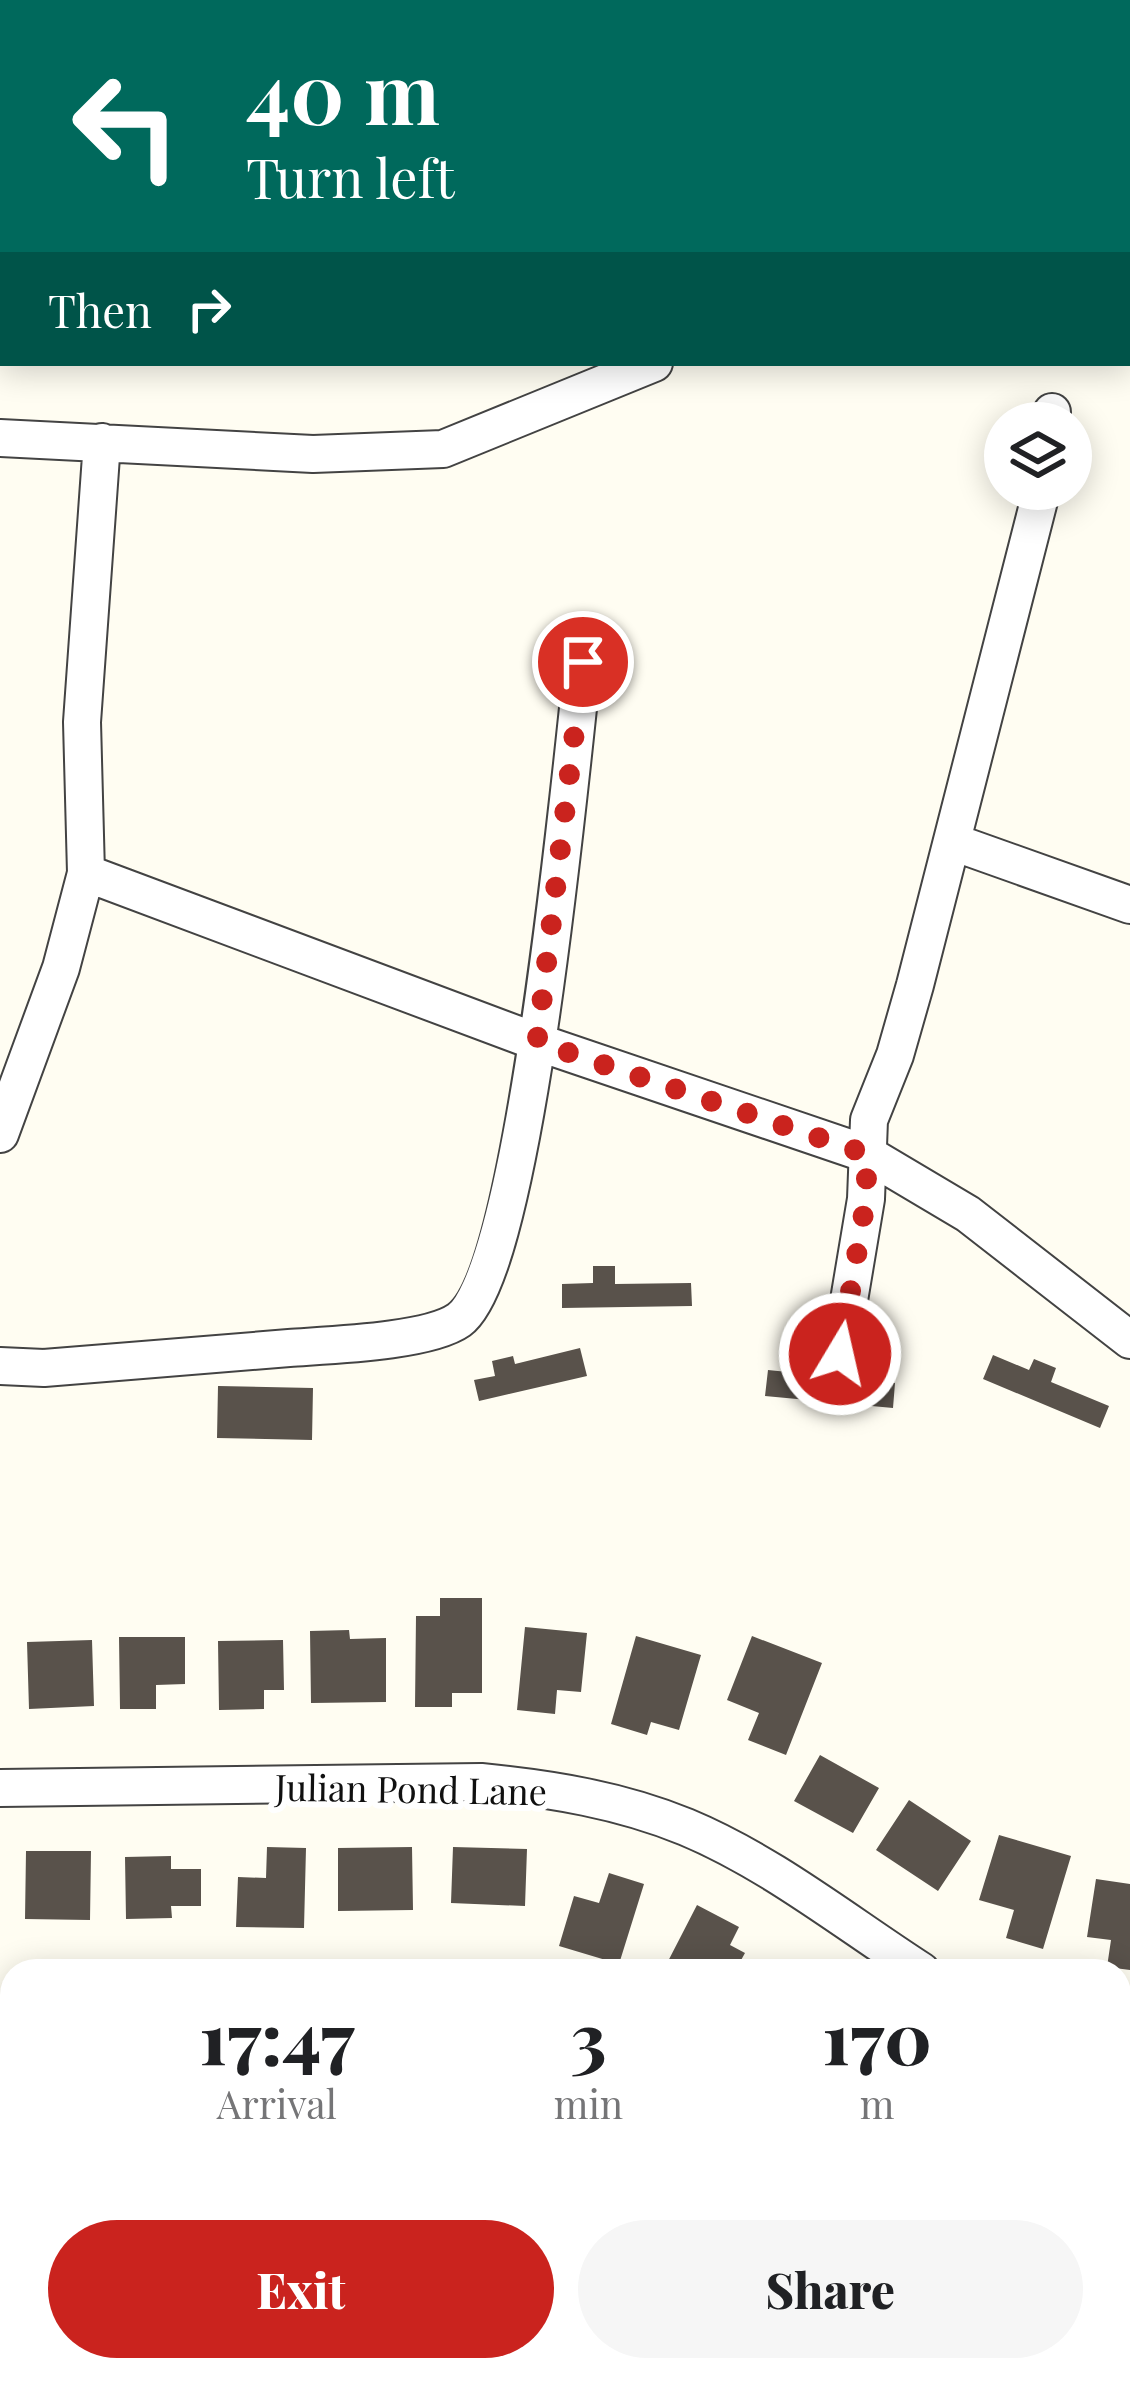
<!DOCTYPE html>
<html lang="en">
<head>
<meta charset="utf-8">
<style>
	body { margin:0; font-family:"Playfair Display",serif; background:#f6f6f6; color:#202124; height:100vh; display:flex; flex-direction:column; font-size:45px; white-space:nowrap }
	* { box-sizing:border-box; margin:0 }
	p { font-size:39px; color:#757577 }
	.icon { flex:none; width:66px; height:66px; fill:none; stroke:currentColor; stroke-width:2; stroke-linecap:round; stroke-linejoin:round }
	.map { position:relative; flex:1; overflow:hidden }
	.side { position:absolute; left:0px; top:1959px; width:1131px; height:423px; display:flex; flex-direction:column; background:#fff; border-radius:36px 36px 0 0; box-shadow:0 6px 30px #0003 }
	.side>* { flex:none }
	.banner { position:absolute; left:0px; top:0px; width:1131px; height:366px; box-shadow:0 6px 30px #0003; background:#00695c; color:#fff; overflow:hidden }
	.fabs { position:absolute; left:984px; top:402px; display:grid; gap:24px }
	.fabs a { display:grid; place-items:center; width:108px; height:108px; border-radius:50%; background:#fff; box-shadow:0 6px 30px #0003; font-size:60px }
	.pin { position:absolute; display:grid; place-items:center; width:102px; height:102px; color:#fff; margin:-51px; border:6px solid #fff; border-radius:50%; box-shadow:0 3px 12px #0007 }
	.me { position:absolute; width:132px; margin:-66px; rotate:9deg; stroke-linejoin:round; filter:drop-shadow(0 0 9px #0008) }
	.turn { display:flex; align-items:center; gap:42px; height:252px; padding:0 48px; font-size:54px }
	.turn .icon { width:156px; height:156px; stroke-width:2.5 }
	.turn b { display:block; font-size:84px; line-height:102px }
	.then { display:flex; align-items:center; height:114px; padding:0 48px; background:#0003; gap:24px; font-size:45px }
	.eta { display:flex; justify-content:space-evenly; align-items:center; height:204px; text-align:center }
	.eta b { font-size:72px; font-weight:800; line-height:84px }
	.cta { display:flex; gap:24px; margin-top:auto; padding:24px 48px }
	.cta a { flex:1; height:138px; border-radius:72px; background:#ca231e; color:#fff; font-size:48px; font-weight:800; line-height:138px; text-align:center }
	.cta a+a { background:#f6f6f6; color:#202124 }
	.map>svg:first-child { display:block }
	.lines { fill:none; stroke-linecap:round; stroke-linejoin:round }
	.stream { stroke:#3589d6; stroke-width:10 }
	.building { fill:#59524b }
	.minor-casing { stroke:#434343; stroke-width:40 }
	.minor { stroke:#fff; stroke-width:36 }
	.route { stroke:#ca231e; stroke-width:21; stroke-dasharray:0 37.8 }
	.labels { text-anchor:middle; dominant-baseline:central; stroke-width:12; stroke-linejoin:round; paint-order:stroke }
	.street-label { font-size:36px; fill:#101010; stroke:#fff }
</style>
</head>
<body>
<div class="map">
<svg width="1130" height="2381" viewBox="0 0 1130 2381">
	<rect width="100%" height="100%" fill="#fffdf2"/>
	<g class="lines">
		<path class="stream" d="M1128,294L1130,295"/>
	</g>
	<path class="building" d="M593,1266H615V1284L691,1283L692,1306L562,1308V1284L593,1283Z
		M580,1348L587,1376L479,1401L474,1380L495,1376L492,1361L513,1356L515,1364Z
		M993,1355L1029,1370L1034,1359L1056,1368L1051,1382L1109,1406L1100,1428L983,1379Z
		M768,1370L895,1383L893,1408L765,1396Z
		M218,1386L313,1388L312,1440L217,1438Z
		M440,1598H482V1693H452V1707H415L416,1616H440Z
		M525,1627L587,1633L581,1692L557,1690L555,1714L517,1710Z
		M349,1630L350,1639L386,1638V1702L311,1703L310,1631Z
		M636,1636L701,1655L679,1730L651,1722L647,1735L611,1724Z
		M752,1636L822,1663L786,1755L748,1740L759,1713L727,1700Z
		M119,1637H185V1684L156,1685V1709H120Z
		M92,1640L94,1706L29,1709L27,1642Z
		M283,1640L284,1690H264V1709L219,1710L218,1641Z
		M820,1755L879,1788L853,1833L794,1801Z
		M909,1800L971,1841L938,1891L876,1850Z
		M999,1835L1071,1856L1043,1949L1006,1938L1014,1910L979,1900Z
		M267,1847L306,1848L304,1928L236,1927L238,1877L266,1878Z
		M412,1847L413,1910L338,1911V1848Z
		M453,1847L527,1849L525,1906L451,1903Z
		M26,1851H91L90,1920L25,1919Z
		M171,1856V1869H201V1906H171L172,1918L126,1919L125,1857Z
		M609,1873L644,1884L619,1964L559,1946L574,1896L599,1903Z
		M1096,1879L1130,1884V1970L1107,1967L1111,1940L1087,1937Z
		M697,1905L739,1927L730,1945L745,1953L735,1971L664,1969Z
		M5,2068L12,2086V2158L4,2161L0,2151V2070Z
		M1119,2106H1130V2201H1119Z
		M1130,2342V2381H1117L1112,2370H1119V2347Z
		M156,2370H253V2381H156Z
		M620,2370H693L698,2381H625Z"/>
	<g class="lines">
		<defs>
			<path id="minor" d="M1052,423V412
				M0,438L313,454L443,449L654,363
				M953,842L1130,905
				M86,873L537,1042L867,1154L968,1214L1130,1340
				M0,1134L61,968L86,873L82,722L102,442
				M840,1354L866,1199L869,1120L895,1055L915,985L1042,489
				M0,1366L44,1368C125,1361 207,1355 289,1348C329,1345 428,1342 459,1320C526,1272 571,765 583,662
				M0,1788L481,1782C552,1789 620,1800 686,1827C770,1862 845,1922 921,1971
				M1119,2043L1130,2045
				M537,2370L541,2381
				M913,2370L926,2381
				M61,2381L62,2370
				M825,2381L837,2370"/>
		</defs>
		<use href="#minor" class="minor-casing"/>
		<use href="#minor" class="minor"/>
	</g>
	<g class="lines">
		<path class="route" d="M583,662L537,1042L867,1154L866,1199L840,1354"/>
	</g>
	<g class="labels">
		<g class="street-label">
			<text transform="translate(411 1788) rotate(1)">Julian Pond Lane</text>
		</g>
	</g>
</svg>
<div class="fabs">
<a><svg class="icon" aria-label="layers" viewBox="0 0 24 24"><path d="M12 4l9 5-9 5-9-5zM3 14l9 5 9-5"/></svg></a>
</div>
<div class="pin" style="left:583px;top:662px;background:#d93025"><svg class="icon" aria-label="arrive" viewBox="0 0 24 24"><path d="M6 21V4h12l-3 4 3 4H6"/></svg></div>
<svg class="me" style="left:840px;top:1354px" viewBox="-20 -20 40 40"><circle r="17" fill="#ca231e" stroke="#fff" stroke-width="3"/><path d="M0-11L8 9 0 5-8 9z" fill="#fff"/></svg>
<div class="banner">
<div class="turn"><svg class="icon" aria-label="left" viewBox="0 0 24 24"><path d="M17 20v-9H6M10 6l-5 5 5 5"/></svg><div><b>40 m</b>Turn left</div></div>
<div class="then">Then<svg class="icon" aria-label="right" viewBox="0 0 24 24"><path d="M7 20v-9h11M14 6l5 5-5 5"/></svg></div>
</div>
<section class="side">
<div class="eta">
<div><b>17:47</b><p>Arrival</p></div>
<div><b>3</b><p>min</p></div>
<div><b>170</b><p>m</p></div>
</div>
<div class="cta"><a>Exit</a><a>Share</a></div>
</section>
</div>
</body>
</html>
